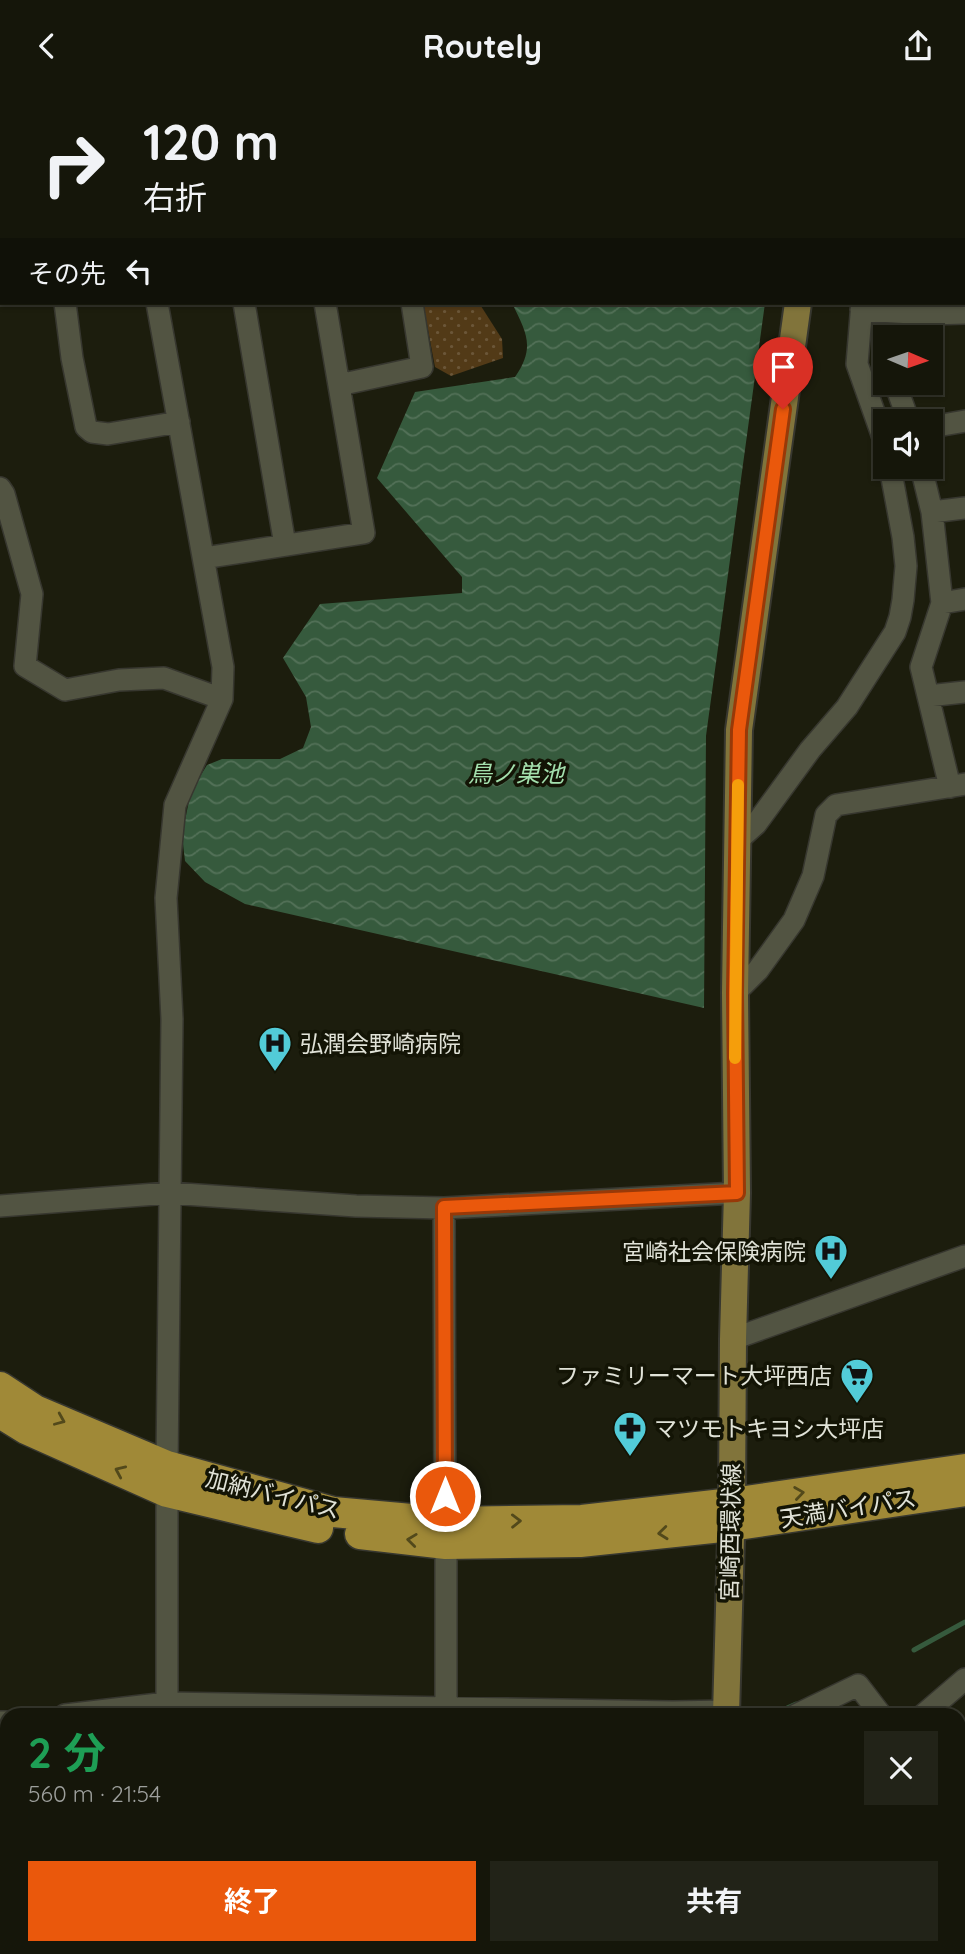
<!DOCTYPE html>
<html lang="ja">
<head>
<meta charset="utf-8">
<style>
	body { margin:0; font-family:Quicksand,"Noto Sans JP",sans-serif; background:#222318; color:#f1f3f6; height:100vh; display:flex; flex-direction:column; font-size:26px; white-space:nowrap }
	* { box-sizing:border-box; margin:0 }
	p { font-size:23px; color:#9d9f9c }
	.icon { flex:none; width:38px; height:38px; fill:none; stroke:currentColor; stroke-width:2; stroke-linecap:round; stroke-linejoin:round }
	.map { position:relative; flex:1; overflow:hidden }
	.details { position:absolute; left:0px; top:1617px; width:966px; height:247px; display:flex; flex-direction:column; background:#15160a; border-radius:21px 21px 0 0; box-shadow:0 2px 5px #0004,0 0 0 2px #34352b }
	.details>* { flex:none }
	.top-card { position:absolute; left:0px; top:0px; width:966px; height:214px; box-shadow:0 2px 5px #0004,0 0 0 2px #34352b; background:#15160a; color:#f1f3f6; overflow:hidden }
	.needle { width:46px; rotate:92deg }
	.buttons { position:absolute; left:873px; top:234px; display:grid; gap:14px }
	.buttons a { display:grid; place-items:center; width:70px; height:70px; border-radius:0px; background:#15160a; box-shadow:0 2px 5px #0004,0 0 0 2px #34352b; font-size:35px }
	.pin { position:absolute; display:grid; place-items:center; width:60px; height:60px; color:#fff; margin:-72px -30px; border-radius:50% 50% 50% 0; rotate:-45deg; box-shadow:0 0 7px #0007 }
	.pin .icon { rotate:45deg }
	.me { position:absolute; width:77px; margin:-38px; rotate:0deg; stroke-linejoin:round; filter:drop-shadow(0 0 5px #0008) }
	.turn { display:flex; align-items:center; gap:24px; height:147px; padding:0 28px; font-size:32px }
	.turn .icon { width:91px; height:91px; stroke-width:2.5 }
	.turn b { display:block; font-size:49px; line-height:60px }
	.then { display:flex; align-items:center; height:66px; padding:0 28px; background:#0003; gap:14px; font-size:26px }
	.round { display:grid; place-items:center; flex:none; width:74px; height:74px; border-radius:0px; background:#222318 }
	.summary { display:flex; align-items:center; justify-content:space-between; height:119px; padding:0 28px }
	h1 { font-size:42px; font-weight:700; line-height:52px; color:#1e9e55 }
	.action { display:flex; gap:14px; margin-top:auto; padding:14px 28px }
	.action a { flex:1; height:80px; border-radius:0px; background:#ea580c; color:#fff; font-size:28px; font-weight:700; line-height:80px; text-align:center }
	.action a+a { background:#222318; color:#f1f3f6 }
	header { display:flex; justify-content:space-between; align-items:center; height:91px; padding:0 28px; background:#15160a; font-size:32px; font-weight:700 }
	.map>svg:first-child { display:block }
	.park { fill:url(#park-dots) }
	.water { fill:url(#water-waves) }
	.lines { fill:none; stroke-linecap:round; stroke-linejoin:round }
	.stream { stroke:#365a3d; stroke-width:5 }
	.river { stroke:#365a3d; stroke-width:30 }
	.minor-casing { stroke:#37372f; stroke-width:24 }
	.major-casing { stroke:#37372f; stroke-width:30 }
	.highway-casing { stroke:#37372f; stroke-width:33 }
	.minor { stroke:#525442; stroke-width:21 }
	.major { stroke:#81743b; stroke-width:26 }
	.highway { stroke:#a08937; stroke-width:30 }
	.oneway { stroke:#52491b }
	.route-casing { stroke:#983908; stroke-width:18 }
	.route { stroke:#ea580c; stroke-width:12 }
	.slow { stroke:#f59e0b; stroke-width:12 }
	.labels { text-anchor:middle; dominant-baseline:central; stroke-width:7; stroke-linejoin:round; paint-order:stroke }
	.poi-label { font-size:23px; fill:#e0e2d7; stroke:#131405; text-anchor:start }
	.street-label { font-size:23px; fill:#e0e2d7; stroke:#131405 }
	.water-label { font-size:24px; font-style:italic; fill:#a4e1ae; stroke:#131405 }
</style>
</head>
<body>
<header><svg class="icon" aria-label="back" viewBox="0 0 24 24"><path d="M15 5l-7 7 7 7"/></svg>Routely<svg class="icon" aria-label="share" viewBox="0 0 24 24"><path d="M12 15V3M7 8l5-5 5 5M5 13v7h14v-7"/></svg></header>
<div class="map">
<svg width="965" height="1863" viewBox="0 0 965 1863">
	<defs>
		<pattern id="park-dots" width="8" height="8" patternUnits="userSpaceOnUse" patternTransform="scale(1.75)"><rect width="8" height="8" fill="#523a17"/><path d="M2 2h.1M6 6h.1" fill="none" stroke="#6b5638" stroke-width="1.8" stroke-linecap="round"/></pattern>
		<pattern id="water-waves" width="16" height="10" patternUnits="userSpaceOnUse" patternTransform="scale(1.75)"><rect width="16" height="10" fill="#365a3d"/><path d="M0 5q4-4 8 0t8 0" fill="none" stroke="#537158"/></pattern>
	</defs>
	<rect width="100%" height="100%" fill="#1c1d0d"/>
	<path class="park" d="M423,212H479L502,248L503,267L451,285L435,276Z"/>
	<path class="water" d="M617,0H794V2H617Z
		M512,212H765L706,645L704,917L245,813L205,791L185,770L182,744L191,700L207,674L222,668H280L303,657L311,636L306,606L283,567L320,513L462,502V486L377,387L415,301L515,286C536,256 526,241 512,212Z"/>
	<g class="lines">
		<path class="stream" d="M914,1559L965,1531
			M772,1624L796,1613"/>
		<path class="river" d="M648,1863L649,1857"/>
		<defs>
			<path id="minor" d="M26,0V2
				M120,0V2
				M373,2L380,0
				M915,2L916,0
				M0,15H2
				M964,62L965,60
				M65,212L72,267L86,336L92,341L108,343L179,331
				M157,212L223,576L222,608L175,714L166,807L172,928L167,1375V1624
				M244,212L285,454
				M862,212L857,273L886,355
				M861,219L929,223L965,222
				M920,247L924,242L930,212
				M895,292L909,331
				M339,294L422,276L412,212
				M931,336L965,330
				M921,376L932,421L942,512L921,576L950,696
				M0,397L4,403L32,503L25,575L65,599L119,589L164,587L222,608
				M932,421L965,417
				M204,467L364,442L325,212
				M942,512L965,508
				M928,605L965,601
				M736,751L756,733L810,659L847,616L895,541L900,526L903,509L906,475L903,446L890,376
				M735,902L758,879L794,829L813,785L826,724L836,714L965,693
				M0,1115L169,1102L356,1115L444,1117L737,1102
				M444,1117L445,1431
				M733,1248L965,1165
				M446,1453V1624
				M65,1624L167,1612L673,1621L726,1620
				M796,1624L858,1594L881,1624
				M923,1624L965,1588
				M0,1631H7
				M959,1827L965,1832
				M442,1857V1863
				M166,1863V1857"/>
			<path id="major" d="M827,2V0
				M726,1624L732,1412L733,1248L737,1102L735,902L739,639L798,212
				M725,1863V1857"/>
			<path id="highway" d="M0,1296L35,1319L167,1375L333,1421L445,1431L582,1429L732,1412L965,1378
				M0,1322L26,1338L167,1401L318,1437
				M360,1443L446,1453L580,1451L731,1435L965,1400"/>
		</defs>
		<use href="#minor" class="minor-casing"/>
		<use href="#major" class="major-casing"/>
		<use href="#highway" class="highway-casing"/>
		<use href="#minor" class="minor"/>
		<use href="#major" class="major"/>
		<use href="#highway" class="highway"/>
	</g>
	<defs><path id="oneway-chevron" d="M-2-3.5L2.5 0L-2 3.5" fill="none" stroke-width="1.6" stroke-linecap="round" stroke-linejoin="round" transform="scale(1.75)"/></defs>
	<g class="oneway">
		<use href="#oneway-chevron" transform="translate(60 1329) rotate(23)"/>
		<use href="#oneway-chevron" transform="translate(120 1380) rotate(-156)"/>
		<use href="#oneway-chevron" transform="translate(799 1402) rotate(-8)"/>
		<use href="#oneway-chevron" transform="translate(516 1430) rotate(-1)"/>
		<use href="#oneway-chevron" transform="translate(663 1442) rotate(174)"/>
		<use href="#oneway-chevron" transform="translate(412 1449) rotate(-173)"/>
	</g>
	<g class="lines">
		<defs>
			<path id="route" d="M445,1405L444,1116L737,1102L735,902L739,639L783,318"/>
		</defs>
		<use href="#route" class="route-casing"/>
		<use href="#route" class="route"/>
		<path class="slow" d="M735,967L738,694"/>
	</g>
	<defs>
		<symbol id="hospital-pin" viewBox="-11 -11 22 30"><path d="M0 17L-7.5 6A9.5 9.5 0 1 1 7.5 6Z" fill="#52cbd8" stroke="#131405"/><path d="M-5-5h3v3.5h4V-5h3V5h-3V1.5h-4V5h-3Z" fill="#111"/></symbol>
		<symbol id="supermarket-pin" viewBox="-11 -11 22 30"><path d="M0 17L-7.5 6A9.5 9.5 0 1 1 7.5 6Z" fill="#52cbd8" stroke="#131405"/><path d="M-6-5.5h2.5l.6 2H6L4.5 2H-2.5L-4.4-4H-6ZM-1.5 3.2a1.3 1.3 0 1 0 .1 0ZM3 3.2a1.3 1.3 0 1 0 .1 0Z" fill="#111"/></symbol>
		<symbol id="pharmacy-pin" viewBox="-11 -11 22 30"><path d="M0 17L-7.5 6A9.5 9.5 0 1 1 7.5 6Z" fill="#52cbd8" stroke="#131405"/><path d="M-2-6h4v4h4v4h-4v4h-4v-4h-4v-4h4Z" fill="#111"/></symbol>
	</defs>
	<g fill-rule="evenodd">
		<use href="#hospital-pin" x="256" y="933" width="38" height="52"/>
		<use href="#hospital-pin" x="812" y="1141" width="38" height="52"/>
		<use href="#supermarket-pin" x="838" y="1265" width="38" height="52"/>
		<use href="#pharmacy-pin" x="611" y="1318" width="38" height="52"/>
	</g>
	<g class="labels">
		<g class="poi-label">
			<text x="300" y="952">弘潤会野崎病院</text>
			<text x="806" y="1160" text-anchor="end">宮崎社会保険病院</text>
			<text x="832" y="1284" text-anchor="end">ファミリーマート大坪西店</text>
			<text x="654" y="1337">マツモトキヨシ大坪店</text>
		</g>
		<g class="street-label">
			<text transform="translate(273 1403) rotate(14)">加納バイパス</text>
			<text transform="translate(848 1417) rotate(-9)">天満バイパス</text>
			<text transform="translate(730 1441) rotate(-89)">宮崎西環状線</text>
		</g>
		<g class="water-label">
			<text x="516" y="682">鳥ノ巣池</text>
		</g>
	</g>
</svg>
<div class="buttons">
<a><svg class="needle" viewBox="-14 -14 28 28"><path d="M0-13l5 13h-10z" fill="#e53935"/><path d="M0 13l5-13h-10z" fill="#9d9f9c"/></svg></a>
<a><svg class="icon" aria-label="sound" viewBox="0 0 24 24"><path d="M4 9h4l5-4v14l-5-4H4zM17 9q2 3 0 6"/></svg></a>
</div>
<div class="pin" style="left:783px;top:318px;background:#d93025"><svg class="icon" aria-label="arrive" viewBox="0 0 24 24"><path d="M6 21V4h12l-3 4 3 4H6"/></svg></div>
<svg class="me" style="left:445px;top:1405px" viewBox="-20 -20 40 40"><circle r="17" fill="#ea580c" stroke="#fff" stroke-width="3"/><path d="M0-11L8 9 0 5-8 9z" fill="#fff"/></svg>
<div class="top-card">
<div class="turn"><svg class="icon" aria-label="right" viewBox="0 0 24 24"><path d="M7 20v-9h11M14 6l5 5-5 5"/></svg><div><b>120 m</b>右折</div></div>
<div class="then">その先<svg class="icon" aria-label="left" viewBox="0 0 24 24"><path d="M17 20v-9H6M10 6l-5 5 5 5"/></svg></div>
</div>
<section class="details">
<div class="summary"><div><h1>2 分</h1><p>560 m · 21:54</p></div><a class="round"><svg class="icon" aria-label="close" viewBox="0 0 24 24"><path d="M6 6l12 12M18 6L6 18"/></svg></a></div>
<div class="action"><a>終了</a><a>共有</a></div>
</section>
</div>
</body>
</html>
